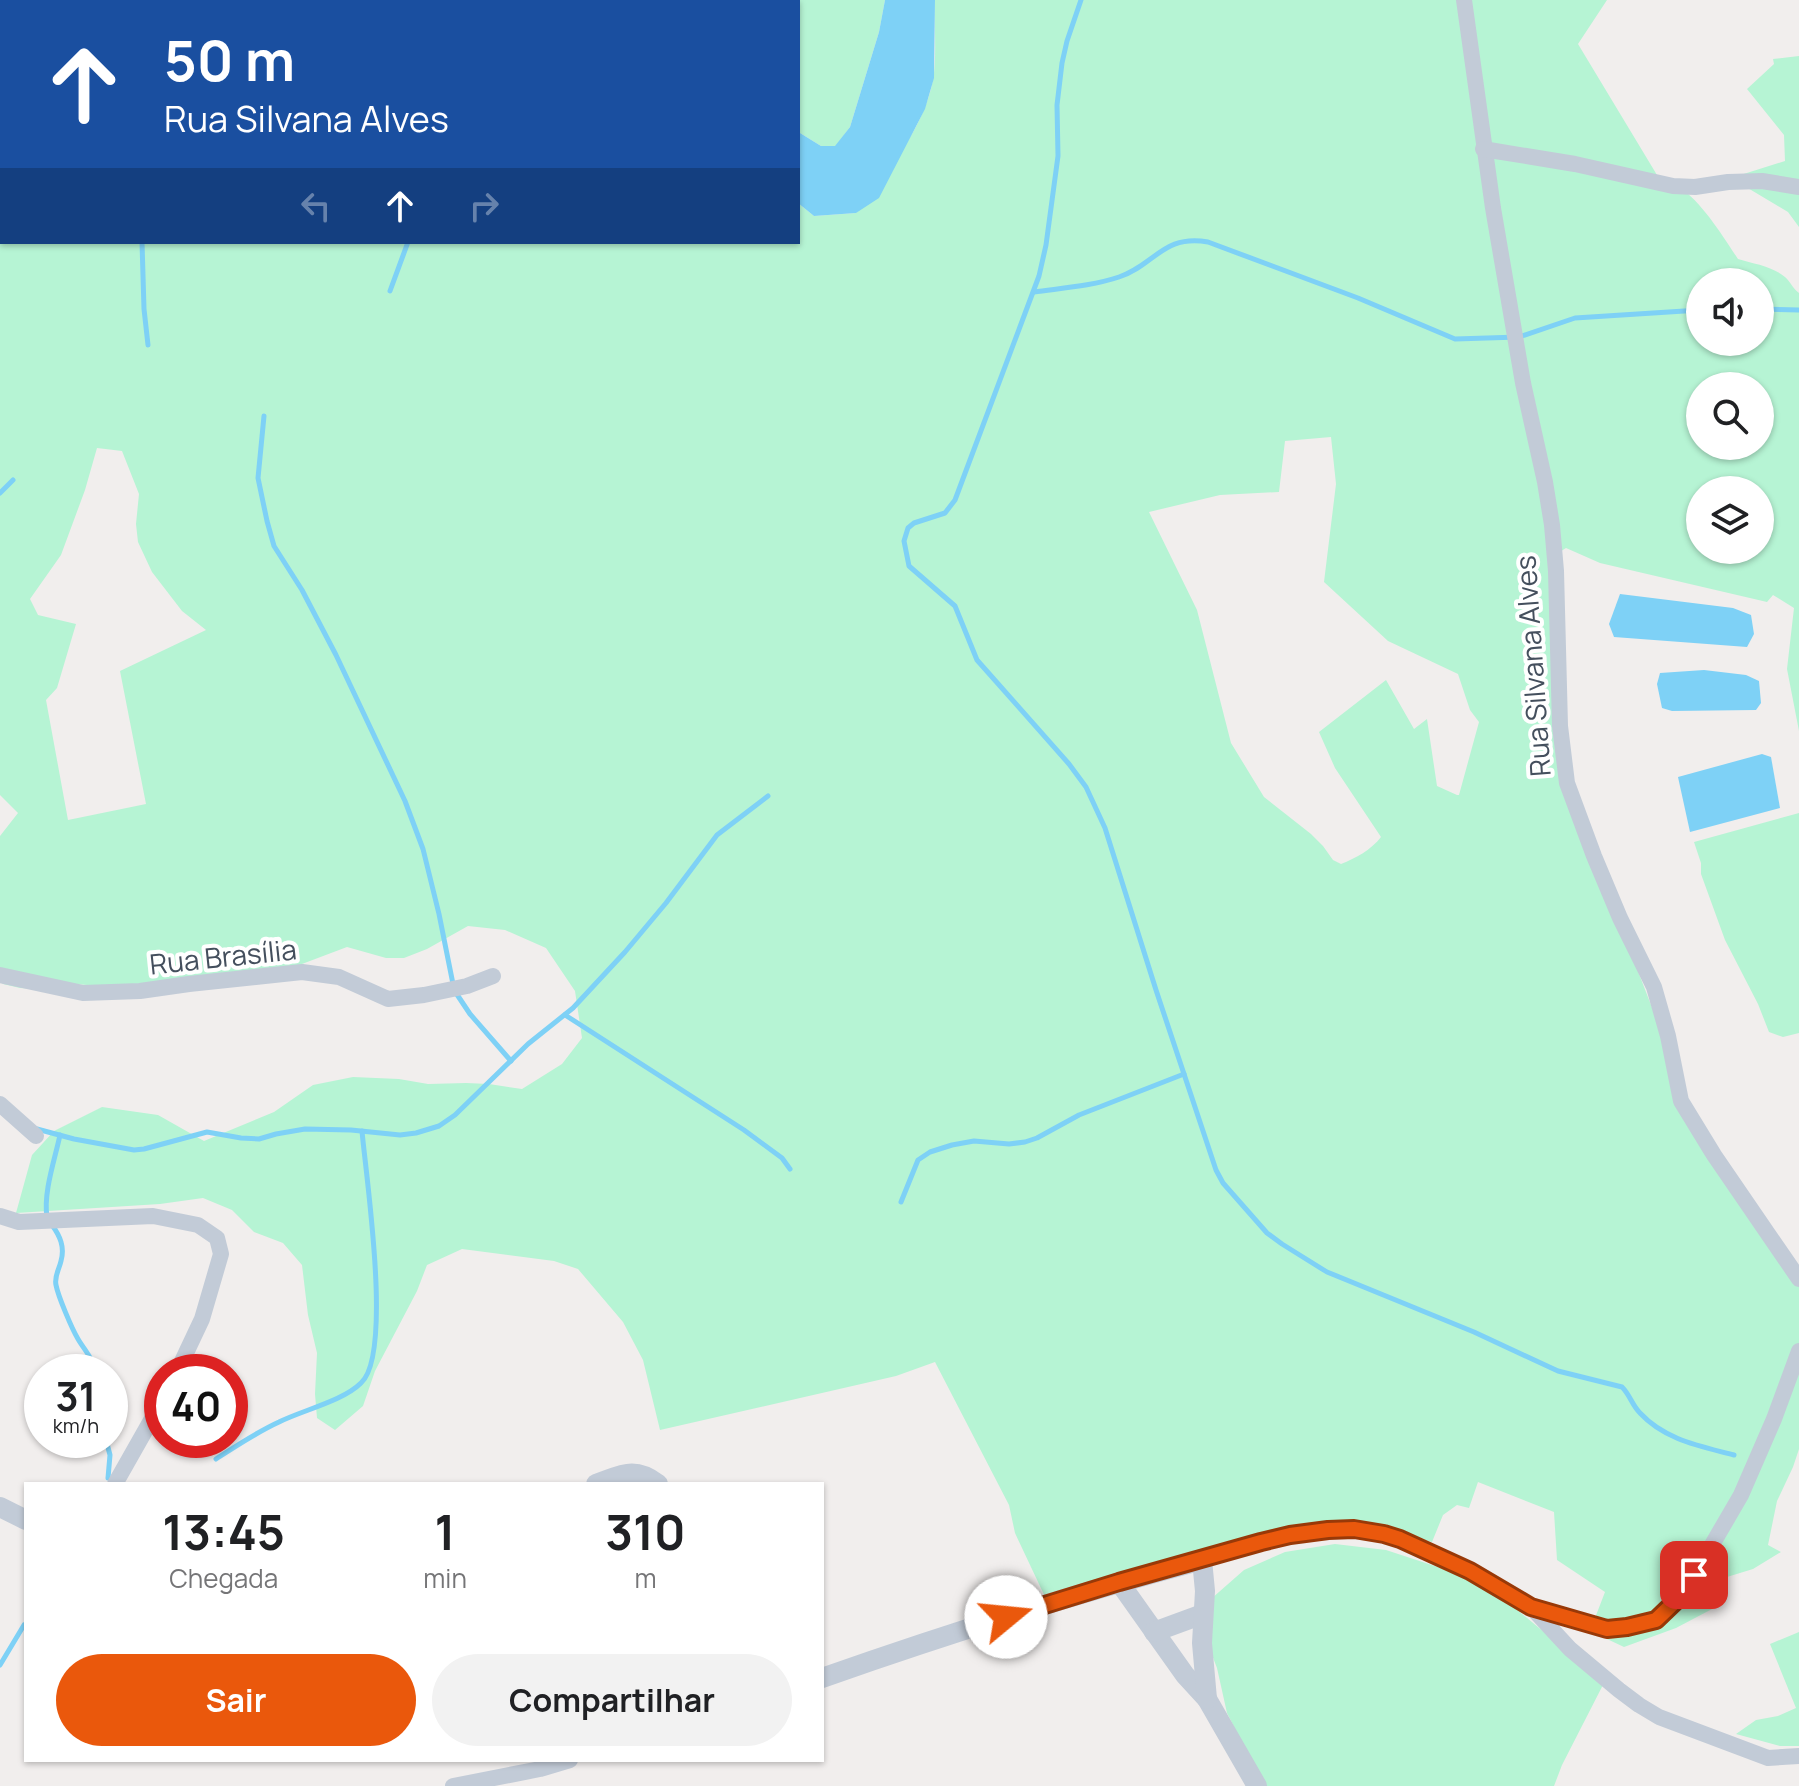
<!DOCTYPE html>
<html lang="pt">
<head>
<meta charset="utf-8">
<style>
  body { margin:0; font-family:Manrope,sans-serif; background:#f2f2f2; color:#202124; height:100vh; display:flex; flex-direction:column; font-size:30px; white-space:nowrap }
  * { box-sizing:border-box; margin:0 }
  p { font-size:26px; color:#757577 }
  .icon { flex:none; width:44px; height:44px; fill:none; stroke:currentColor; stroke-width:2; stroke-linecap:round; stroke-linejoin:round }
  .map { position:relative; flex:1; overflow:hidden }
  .drawer { position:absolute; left:24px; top:1482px; width:800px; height:280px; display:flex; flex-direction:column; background:#fff; border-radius:0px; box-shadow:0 2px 6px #0004 }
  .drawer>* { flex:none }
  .hud { position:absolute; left:0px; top:0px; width:800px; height:244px; box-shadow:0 2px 6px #0004; background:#1a4fa0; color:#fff; overflow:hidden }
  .controls { position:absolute; left:1686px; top:268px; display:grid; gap:16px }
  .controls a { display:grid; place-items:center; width:88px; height:88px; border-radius:50%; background:#fff; box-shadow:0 2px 6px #0004; font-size:40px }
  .speed { position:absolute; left:24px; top:1354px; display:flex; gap:16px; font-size:40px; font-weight:700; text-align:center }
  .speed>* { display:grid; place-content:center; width:104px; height:104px; border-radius:50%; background:#fff; box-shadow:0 2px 6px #0004; line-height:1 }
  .speed small { font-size:20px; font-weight:400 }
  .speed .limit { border:12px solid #d22; background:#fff; color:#111 }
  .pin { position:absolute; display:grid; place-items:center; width:68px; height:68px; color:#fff; margin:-34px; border-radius:16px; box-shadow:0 4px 12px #0006 }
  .me { position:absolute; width:88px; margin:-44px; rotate:73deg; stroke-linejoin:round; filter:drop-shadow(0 0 6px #0008) }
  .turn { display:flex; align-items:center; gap:28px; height:168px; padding:0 32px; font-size:36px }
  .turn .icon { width:104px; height:104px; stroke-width:2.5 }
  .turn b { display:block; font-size:56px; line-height:68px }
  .lanes { display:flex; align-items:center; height:76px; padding:0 32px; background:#0003; justify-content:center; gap:40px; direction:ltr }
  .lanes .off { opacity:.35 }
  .eta { display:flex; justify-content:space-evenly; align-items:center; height:136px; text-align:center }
  .eta b { font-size:48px; font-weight:700; line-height:56px }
  .button { display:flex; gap:16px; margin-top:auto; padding:16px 32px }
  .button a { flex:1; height:92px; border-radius:48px; background:#ea580c; color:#fff; font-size:32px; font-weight:700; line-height:92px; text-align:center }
  .button a+a { background:#f2f2f2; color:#202124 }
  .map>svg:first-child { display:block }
  .green { fill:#b6f4d4; fill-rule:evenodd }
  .water { fill:#7ed1f6 }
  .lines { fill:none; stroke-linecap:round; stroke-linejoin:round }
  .stream { stroke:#7ed1f6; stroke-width:5 }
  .minor { stroke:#c2cbd7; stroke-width:16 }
  .tertiary { stroke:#c2cbd7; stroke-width:20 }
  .route-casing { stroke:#983908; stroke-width:20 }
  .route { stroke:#ea580c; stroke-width:14 }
  .labels { text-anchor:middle; stroke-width:8; stroke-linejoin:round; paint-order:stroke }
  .street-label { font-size:28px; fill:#444f5d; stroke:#fff }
</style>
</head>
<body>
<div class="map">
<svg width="1799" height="1786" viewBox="0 0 1799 1786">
  <rect width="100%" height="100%" fill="#f1eeed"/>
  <g class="green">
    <path d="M 0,0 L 655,0 L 656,2 L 2,2 L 2,242 L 798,242 L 798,203 L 814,216 L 856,213 C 886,172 923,131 933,80 C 937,59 934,23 935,0 L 1607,0 L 1578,44 L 1660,180 C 1665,182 1673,183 1678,186 C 1702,202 1722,235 1738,259 C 1754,264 1772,266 1785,277 C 1791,282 1792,288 1799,293 L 1799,731 L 1787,669 L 1794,608 L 1773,595 L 1767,602 L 1600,563 L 1566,548 L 1558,553 L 1557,727 L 1580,821 L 1668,1049 L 1683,1111 L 1799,1268 L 1799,1449 L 1793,1467 L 1777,1501 L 1768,1545 L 1781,1552 L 1753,1569 L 1727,1577 L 1714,1608 L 1676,1628 L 1624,1647 L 1590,1631 L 1605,1592 L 1557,1560 L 1554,1512 L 1478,1482 L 1469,1508 L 1457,1505 L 1443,1515 L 1432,1542 L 1381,1528 L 1329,1523 L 1047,1601 L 1015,1533 L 1009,1505 L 935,1362 L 896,1376 L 660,1430 L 643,1360 L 623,1322 L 578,1269 L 554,1261 L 462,1249 L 427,1265 L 417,1291 L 375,1371 L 363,1406 L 335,1430 L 317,1418 L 315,1394 L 317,1353 L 308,1315 L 302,1265 L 283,1243 L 254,1232 L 232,1210 L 203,1198 L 160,1204 L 16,1213 L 32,1155 L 54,1131 L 102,1107 L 158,1115 L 204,1141 L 274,1112 L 313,1085 L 353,1077 L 399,1079 L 428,1084 L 466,1083 L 489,1084 L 522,1089 L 562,1064 L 582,1038 L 575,991 L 546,948 L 505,930 L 468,926 L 427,949 L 404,958 L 386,958 L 347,947 L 294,967 L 120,988 L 76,984 L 54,990 L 20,988 L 3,984 L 0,980 L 0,836 L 18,813 L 0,795 ZM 1700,282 L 1760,282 L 1760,342 L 1700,342 ZM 1700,386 L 1760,386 L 1760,446 L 1700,446 ZM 1331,437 L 1336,484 L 1324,582 L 1388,641 L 1458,674 L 1470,710 L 1479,722 L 1459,795 L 1457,795 L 1437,786 L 1427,719 L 1414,729 L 1386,680 L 1319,732 L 1335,768 L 1381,837 C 1371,850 1356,858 1341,864 L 1333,860 L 1323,846 L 1311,834 L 1264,797 L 1231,743 L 1197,610 L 1149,512 L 1220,495 L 1279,492 L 1285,441 ZM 97,448 L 122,451 L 139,494 L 136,524 L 138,542 L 152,572 L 182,611 L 206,630 L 120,671 L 146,804 L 68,820 L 46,700 L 57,688 L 76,624 L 38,615 L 30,599 L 61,555 L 85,490 ZM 1700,490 L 1760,490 L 1760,550 L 1700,550 Z"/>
    <path d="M 752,0 L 885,0 L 879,32 L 850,127 L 835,147 L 821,146 L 800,133 L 798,120 L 798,2 L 753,2 Z"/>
    <path d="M 1799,56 L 1799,227 L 1788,212 L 1731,178 L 1785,161 L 1784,135 L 1747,89 L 1774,64 L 1773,59 Z"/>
    <path d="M 1799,813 L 1799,1033 L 1783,1037 L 1769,1032 L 1758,1004 L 1725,940 L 1701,874 L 1701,863 L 1694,842 Z"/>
    <path d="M 1335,1544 L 1386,1550 L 1453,1572 L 1510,1604 L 1561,1646 L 1606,1679 L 1562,1765 L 1554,1786 L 1264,1786 L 1227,1713 L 1217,1668 L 1202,1629 L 1211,1599 L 1244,1570 L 1285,1552 Z"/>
    <path d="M 1799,1632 L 1799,1746 L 1780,1746 L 1736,1734 L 1756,1720 L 1778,1716 L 1796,1708 L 1770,1644 Z"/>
  </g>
  <g class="water">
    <path d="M 885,0 L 935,0 L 934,78 L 925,109 L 879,198 L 856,213 L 814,216 L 798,203 L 798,120 L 800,133 L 821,146 L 835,146 L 850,127 L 879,32 Z"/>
    <path d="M 1620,594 L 1733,608 L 1751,615 L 1754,634 L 1747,647 L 1614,637 L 1609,624 Z"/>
    <path d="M 1704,670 L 1746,675 L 1759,681 L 1761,703 L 1756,710 L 1672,711 L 1662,708 L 1657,684 L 1660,673 Z"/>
    <path d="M 1762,754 L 1771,757 L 1780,808 L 1690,832 L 1678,777 Z"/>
  </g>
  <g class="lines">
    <g class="stream">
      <path d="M 1081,0 L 1067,41 L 1062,63 L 1057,105 L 1058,156 L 1046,245 L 1039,276 L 955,500 L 945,513 L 914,523 L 908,528 L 904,541 L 909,566 L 955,606 L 977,660 L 1069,764 L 1086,787 L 1105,828 L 1156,990 L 1216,1170 L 1223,1183 L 1267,1233 L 1282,1244 L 1327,1272 L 1474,1332 L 1558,1371 L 1622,1387 C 1630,1395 1632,1405 1640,1413 C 1665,1440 1700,1446 1734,1455"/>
      <path d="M 96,2 L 96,0"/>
      <path d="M 487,2 L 487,0"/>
      <path d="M 142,242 L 144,309 L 148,345"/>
      <path d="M 390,291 L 408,242"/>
      <path d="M 1034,292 C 1062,288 1092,286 1119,277 C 1155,265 1163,234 1208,242 L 1358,298 L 1455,339 L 1519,337 L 1575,318 L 1700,310"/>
      <path d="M 1760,309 L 1799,310"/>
      <path d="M 264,416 L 258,478 L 267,521 L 274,546 L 302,590 L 336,655 L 405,801 L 423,849 L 439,914 L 453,984"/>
      <path d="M 0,493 L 13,480"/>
      <path d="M 456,993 L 470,1014 L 511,1061"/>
      <path d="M 565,1015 L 744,1130 L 782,1158 L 790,1169"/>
      <path d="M 37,1129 L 74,1139 L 134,1150 L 144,1149 L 207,1132 L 241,1138 L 259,1139 L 276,1134 L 305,1129 L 351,1130 L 400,1135 L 416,1133 L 439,1126 L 455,1115 L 528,1044 L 573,1008 L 625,952 L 666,903 L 717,835 L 768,796"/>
      <path d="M 901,1202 L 918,1160 L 930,1152 L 952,1145 L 974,1141 L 1009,1144 L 1025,1142 L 1037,1138 L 1079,1115 L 1184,1074"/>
      <path d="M 47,1217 C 43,1193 55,1159 60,1135"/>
      <path d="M 52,1225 C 60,1236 65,1247 61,1261 C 59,1270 54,1276 56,1285 C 58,1296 72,1329 78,1339 C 85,1351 93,1358 96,1372"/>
      <path d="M 106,1440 L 110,1455 L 108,1478"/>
      <path d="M 216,1459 C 236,1446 257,1432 279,1422 C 303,1410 343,1401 361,1383 C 393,1354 366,1177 362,1131"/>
      <path d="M 0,1665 L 24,1625"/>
    </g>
    <g class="minor">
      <path d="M 1464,0 L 1493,208 L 1523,383 L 1545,482 L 1552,525 L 1556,571 L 1560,726 L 1567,783 L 1594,856 L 1620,918 L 1654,987 L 1668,1036 L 1681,1101 L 1714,1155 L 1799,1279"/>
      <path d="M 1483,149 L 1575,164 L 1673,186 L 1695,187 L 1728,182 L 1762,181 L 1799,187"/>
      <path d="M 0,975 L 83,993 L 140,991 L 189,984 L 302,972 L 339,977 L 388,999 L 424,995 L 467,986 L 493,976"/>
      <path d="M 0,1104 L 36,1136"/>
      <path d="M 0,1216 L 19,1222 L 153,1216 L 198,1225 L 217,1238 L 221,1254 L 202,1319 L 177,1372"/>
      <path d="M 115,1484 L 162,1401"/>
      <path d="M 1202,1560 L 1290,1535 L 1328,1530 L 1354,1529 L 1384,1534 L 1400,1539 L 1447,1559 L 1531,1607 L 1607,1629 L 1627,1627 L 1656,1620 L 1684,1593 L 1741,1495 L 1774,1419 L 1799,1351"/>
      <path d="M 1532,1608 L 1570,1649 L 1619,1690 L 1639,1705 L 1659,1717 L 1768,1758 L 1799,1756"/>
      <path d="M 453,1786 L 540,1769 L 570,1760"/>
    </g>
    <g class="tertiary">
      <path d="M 596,1484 C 622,1475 634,1466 658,1484"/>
      <path d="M 0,1507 L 26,1520"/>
      <path d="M 1119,1582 L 1185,1675 L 1207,1699 L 1257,1786"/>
      <path d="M 1154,1632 L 1203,1614"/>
      <path d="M 822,1678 C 947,1634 1074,1594 1202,1560 L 1205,1591 L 1202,1643 L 1207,1699"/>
    </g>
  </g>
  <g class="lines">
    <g class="route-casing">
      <path id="route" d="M 1006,1617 L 1119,1582 L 1261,1542 L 1290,1535 L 1328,1530 L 1354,1529 L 1384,1534 L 1400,1539 L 1470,1571 L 1531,1607 L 1607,1629 L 1627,1627 L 1656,1620 L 1684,1593 L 1694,1575"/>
    </g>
    <use href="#route" class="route"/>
  </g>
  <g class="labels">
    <g class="street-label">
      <text transform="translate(1533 666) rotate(-94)" y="10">Rua Silvana Alves</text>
      <text transform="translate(223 957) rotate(-6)" y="10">Rua Brasília</text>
    </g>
  </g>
</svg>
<div class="controls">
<a><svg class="icon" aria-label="sound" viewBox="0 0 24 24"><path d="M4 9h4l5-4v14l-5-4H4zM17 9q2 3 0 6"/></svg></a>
<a><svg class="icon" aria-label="search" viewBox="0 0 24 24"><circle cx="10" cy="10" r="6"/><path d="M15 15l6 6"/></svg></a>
<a><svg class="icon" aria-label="layers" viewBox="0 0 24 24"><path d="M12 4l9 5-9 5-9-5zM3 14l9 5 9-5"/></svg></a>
</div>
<div class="speed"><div>31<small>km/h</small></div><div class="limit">40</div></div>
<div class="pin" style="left:1694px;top:1575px;background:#d93025"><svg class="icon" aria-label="arrive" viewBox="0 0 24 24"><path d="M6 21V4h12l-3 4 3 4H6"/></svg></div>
<svg class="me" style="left:1006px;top:1617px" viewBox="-20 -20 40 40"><circle r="19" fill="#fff"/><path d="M0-13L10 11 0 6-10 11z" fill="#ea580c"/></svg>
<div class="hud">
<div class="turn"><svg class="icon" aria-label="ahead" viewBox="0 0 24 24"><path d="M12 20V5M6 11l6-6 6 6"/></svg><div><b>50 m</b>Rua Silvana Alves</div></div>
<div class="lanes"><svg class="icon off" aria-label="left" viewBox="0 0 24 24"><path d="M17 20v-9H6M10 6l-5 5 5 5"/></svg><svg class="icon" aria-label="ahead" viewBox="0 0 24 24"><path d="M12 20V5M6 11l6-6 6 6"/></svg><svg class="icon off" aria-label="right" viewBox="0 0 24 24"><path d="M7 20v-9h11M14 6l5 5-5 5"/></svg></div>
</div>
<section class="drawer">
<div class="eta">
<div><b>13:45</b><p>Chegada</p></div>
<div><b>1</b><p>min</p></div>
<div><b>310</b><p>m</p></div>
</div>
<div class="button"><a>Sair</a><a>Compartilhar</a></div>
</section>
</div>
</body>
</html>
